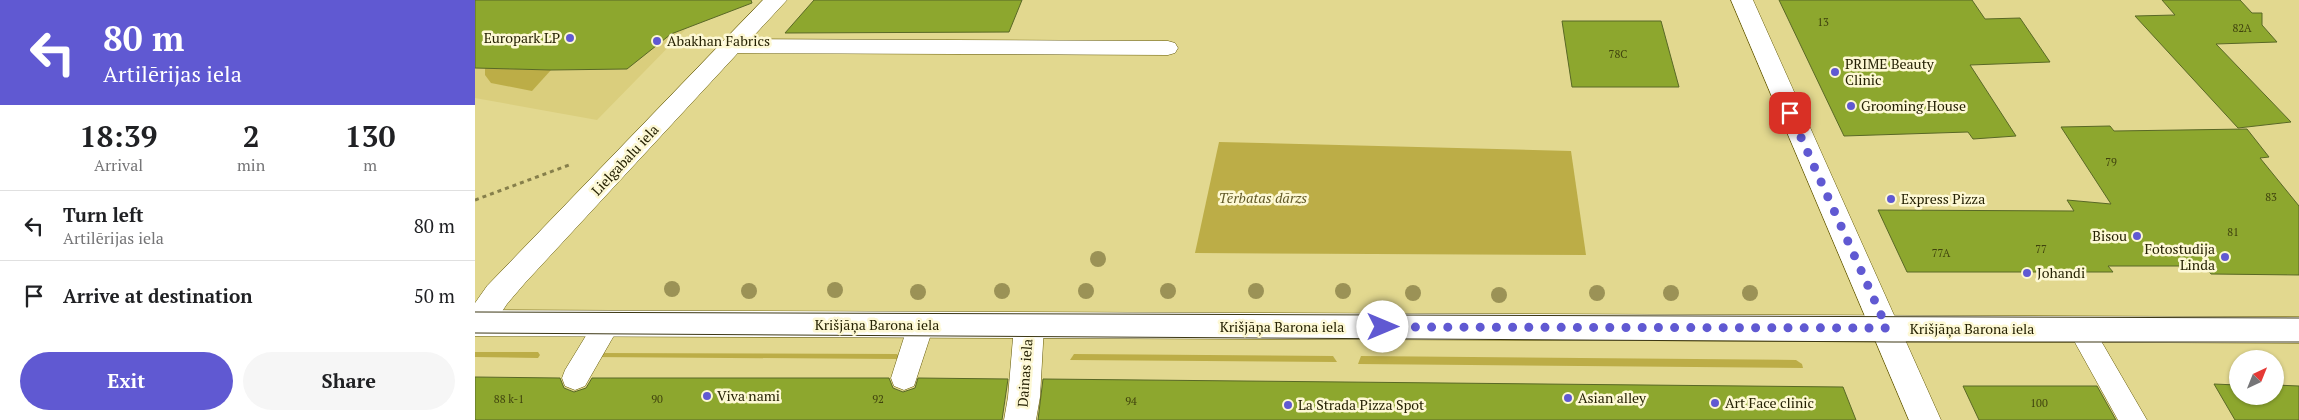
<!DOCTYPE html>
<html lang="en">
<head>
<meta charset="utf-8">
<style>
  body { margin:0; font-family:"PT Serif",serif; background:#f6f6f6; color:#202124; height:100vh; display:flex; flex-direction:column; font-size:19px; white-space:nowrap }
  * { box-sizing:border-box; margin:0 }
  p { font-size:16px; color:#757577 }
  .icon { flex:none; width:28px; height:28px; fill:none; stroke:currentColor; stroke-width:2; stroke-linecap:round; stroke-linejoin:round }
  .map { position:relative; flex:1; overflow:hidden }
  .drawer { display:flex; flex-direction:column; background:#fff; width:475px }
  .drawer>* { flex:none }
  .top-card { background:#6059d2; color:#fff; overflow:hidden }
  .needle { width:32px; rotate:43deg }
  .controls { position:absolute; left:1754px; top:350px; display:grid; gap:10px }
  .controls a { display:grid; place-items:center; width:55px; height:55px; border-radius:50%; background:#fff; box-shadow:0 1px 4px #0004; font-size:25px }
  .pin { position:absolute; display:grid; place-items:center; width:42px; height:42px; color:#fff; margin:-21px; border-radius:10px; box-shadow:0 2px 8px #0006 }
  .me { position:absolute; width:55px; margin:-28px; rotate:90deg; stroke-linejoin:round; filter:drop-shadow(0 0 4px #0008) }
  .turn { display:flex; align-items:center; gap:18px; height:105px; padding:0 20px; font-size:22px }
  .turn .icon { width:65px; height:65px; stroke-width:2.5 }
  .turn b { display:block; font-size:35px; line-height:42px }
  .eta { display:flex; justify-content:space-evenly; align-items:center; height:85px; text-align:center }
  .eta b { font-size:30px; font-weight:700; line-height:35px }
  .cta { display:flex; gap:10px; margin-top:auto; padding:10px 20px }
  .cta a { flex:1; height:58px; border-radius:30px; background:#6059d2; color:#fff; font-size:20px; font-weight:700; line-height:58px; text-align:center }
  .cta a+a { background:#f6f6f6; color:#202124 }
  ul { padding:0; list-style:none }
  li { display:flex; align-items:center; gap:15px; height:70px; padding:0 20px; border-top:1px solid #e0e0e0 }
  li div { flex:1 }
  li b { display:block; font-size:19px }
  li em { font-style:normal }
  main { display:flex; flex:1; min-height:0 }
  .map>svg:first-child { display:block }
  .built { fill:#dace7d }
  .green { fill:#bcad47 }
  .building { fill:#8da72e; stroke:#596826 }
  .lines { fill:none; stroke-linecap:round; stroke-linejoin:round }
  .service-casing { stroke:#635806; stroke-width:1 }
  .minor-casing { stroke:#635806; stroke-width:1 }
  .tertiary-casing { stroke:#635806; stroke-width:1 }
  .path { stroke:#867f4b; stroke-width:3; stroke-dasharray:4 4; stroke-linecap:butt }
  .service { fill:#fff; fill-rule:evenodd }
  .minor { fill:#fff; fill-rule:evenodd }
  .tertiary { fill:#fff; fill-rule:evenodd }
  .tram { stroke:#3c3714; stroke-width:1 }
  .tree { fill:#9b9256 }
  .route { stroke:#6059d2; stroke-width:9; stroke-dasharray:0 16.2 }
  .poi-dot { fill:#6059d2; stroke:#fdf8d4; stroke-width:2 }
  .labels { text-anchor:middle; stroke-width:5; stroke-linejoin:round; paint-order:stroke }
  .number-label { font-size:11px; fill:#40430e }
  .poi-label { font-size:14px; fill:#262204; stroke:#fdf8d4; text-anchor:start }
  .street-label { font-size:14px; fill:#262204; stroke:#fdf8d4 }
  .park-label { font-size:14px; font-style:italic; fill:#615927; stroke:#fdf8d4 }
</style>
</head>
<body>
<main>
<section class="drawer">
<div class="top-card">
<div class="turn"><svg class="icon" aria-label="left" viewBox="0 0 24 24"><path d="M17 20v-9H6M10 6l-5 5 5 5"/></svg><div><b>80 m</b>Artilērijas iela</div></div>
</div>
<div class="eta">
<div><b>18:39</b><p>Arrival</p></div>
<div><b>2</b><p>min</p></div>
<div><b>130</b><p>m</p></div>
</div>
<ul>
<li><svg class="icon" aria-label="left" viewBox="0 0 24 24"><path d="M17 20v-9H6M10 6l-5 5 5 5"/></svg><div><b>Turn left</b><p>Artilērijas iela</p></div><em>80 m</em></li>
<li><svg class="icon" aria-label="arrive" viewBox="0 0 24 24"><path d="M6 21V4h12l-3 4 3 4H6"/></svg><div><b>Arrive at destination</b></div><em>50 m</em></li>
</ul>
<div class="cta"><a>Exit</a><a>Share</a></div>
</section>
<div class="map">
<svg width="1824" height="420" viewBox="0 0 1824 420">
  <rect width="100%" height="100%" fill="#e2d88f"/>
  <path class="built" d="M 0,0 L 212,28 L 122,120 L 0,98 Z"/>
  <g class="green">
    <path d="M 10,68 L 76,70 L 57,91 L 16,83 L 10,75 Z"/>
    <path d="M 744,142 L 1096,151 L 1111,255 L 720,253 Z"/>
    <path d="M 0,352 L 63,352 L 65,355 L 63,358 L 0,357 Z"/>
    <path d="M 121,353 L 422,354 L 424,356 L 422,359 L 116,357 Z"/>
    <path d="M 599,354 L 858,356 L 862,362 L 595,360 Z"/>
    <path d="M 886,356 L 1321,360 L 1327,364 L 1328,368 L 883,364 Z"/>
  </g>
  <g class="building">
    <path d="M 0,0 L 276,0 L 277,3 L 196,34 L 152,69 L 76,70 L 0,68 Z"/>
    <path d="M 339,0 L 547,0 L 534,32 L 310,33 Z"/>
    <path d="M 1304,0 L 1497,0 L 1510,19 L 1545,18 L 1575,62 L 1495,65 L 1541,136 L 1498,139 L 1493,132 L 1369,136 Z"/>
    <path d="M 1687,0 L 1765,0 L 1777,13 L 1787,13 L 1787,25 L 1802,42 L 1741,44 L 1816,122 L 1763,128 L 1660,16 L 1700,15 Z"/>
    <path d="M 1087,21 L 1186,21 L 1204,87 L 1097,87 Z"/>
    <path d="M 1635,126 L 1639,131 L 1772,129 L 1794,157 L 1785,158 L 1824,206 L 1824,275 L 1736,274 L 1730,266 L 1633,266 L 1638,272 L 1432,272 L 1403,210 L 1599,211 L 1592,200 L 1636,204 L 1586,127 Z"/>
    <path d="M 0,377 L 85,378 L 89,388 L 99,392 L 111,388 L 117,378 L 414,378 L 418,388 L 428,392 L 440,388 L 443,378 L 533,379 L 527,420 L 0,420 Z"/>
    <path d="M 568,379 L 1368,387 L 1381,420 L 563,420 Z"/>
    <path d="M 1739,384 L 1762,385 L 1762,396 L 1800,396 L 1800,385 L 1824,386 L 1824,420 L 1760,420 Z"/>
    <path d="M 1488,386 L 1622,386 L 1641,420 L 1504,420 Z"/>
  </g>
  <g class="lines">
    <g class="service-casing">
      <g id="service">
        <path d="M 257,39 L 693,41 L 700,43 L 703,48 L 700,53 L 693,55 L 257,53 L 250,51 L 247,46 L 250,41 Z"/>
        <path d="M 132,313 L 141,316 L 145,324 L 141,332 L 110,386 L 100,390 L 90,386 L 87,378 L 90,370 L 123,316 Z"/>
        <path d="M 446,314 L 455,317 L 459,325 L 439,386 L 429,390 L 419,386 L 416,378 L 433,325 L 437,317 Z"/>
        <path d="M 1606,319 L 1615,322 L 1672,420 L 1643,420 L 1593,330 L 1597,322 Z"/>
      </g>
    </g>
    <g class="minor-casing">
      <g id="minor">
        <path d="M 288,0 L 312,0 L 50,283 L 32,304 L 14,331 L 0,334 L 0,303 L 12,286 Z"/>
        <path d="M 1256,0 L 1278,0 L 1466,420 L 1434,420 Z"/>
        <path d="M 554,313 L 565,317 L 569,326 L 565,397 L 561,420 L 529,420 L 533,397 L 539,326 L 543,317 Z"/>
      </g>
    </g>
    <g class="tertiary-casing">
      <path id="tertiary" d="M 0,310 L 1824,317 L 1824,343 L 0,336 Z"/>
    </g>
    <path class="path" d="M 0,200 L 94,165"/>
    <use href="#service" class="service"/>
    <use href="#minor" class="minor"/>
    <use href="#tertiary" class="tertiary"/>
    <g class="tram">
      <path d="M 0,312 L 1824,318"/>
      <path d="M 0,333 L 1418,342 L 1824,342"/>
    </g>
  </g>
  <g class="tree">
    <circle cx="623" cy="259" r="8"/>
    <circle cx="197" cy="289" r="8"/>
    <circle cx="360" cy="290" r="8"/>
    <circle cx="274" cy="291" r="8"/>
    <circle cx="527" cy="291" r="8"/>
    <circle cx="611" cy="291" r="8"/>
    <circle cx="693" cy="291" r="8"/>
    <circle cx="781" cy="291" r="8"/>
    <circle cx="868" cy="291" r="8"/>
    <circle cx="443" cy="292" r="8"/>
    <circle cx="938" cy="293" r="8"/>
    <circle cx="1122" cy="293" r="8"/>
    <circle cx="1196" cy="293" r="8"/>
    <circle cx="1275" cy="293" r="8"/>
    <circle cx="1024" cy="295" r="8"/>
  </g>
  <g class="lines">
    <path class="route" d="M 908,327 L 1412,328 L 1315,113"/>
  </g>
  <g class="poi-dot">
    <circle cx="95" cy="38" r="5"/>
    <circle cx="182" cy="41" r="5"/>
    <circle cx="1360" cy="72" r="5"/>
    <circle cx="1376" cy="106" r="5"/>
    <circle cx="1416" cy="199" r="5"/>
    <circle cx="1662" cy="236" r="5"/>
    <circle cx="1750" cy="257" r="5"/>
    <circle cx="1552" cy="273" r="5"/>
    <circle cx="232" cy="396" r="5"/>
    <circle cx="1093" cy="398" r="5"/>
    <circle cx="1240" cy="403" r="5"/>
    <circle cx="813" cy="405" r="5"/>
  </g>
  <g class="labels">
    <g class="number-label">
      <text x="1348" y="26">13</text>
      <text x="1767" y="32">82A</text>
      <text x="1143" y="58">78C</text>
      <text x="1636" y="166">79</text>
      <text x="1796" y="201">83</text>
      <text x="1758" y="236">81</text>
      <text x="1566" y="253">77</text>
      <text x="1466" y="257">77A</text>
      <text x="34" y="403">88 k-1</text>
      <text x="182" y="403">90</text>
      <text x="403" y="403">92</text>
      <text x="656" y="405">94</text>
      <text x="1564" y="407">100</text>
    </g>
    <g class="poi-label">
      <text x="85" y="43" text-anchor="end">Europark LP</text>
      <text x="192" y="46">Abakhan Fabrics</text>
      <text x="1370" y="69">PRIME Beauty<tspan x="1370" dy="16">Clinic</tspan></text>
      <text x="1386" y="111">Grooming House</text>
      <text x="1426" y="204">Express Pizza</text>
      <text x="1652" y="241" text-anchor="end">Bisou</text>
      <text x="1740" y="254" text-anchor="end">Fotostudija<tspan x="1740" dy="16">Linda</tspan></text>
      <text x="1562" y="278">Johandi</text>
      <text x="242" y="401">Viva nami</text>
      <text x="1103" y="403">Asian alley</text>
      <text x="1250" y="408">Art Face clinic</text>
      <text x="823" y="410">La Strada Pizza Spot</text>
    </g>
    <g class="street-label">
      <text transform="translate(150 160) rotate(-47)" y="5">Lielgabalu iela</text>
      <text x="402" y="330">Krišjāņa Barona iela</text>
      <text x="807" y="332">Krišjāņa Barona iela</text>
      <text x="1497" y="334">Krišjāņa Barona iela</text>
      <text transform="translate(550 373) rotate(-86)" y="5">Dainas iela</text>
    </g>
    <g class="park-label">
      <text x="788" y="203">Tērbatas dārzs</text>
    </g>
  </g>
</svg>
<div class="controls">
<a><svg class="needle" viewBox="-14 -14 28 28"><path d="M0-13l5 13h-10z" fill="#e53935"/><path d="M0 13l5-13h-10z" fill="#757577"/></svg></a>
</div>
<div class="pin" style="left:1315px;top:113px;background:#d93025"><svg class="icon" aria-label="arrive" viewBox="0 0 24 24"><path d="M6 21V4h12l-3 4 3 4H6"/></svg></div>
<svg class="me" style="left:908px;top:327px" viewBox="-20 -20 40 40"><circle r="19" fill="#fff"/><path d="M0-13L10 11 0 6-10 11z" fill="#6059d2"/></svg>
</div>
</main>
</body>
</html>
